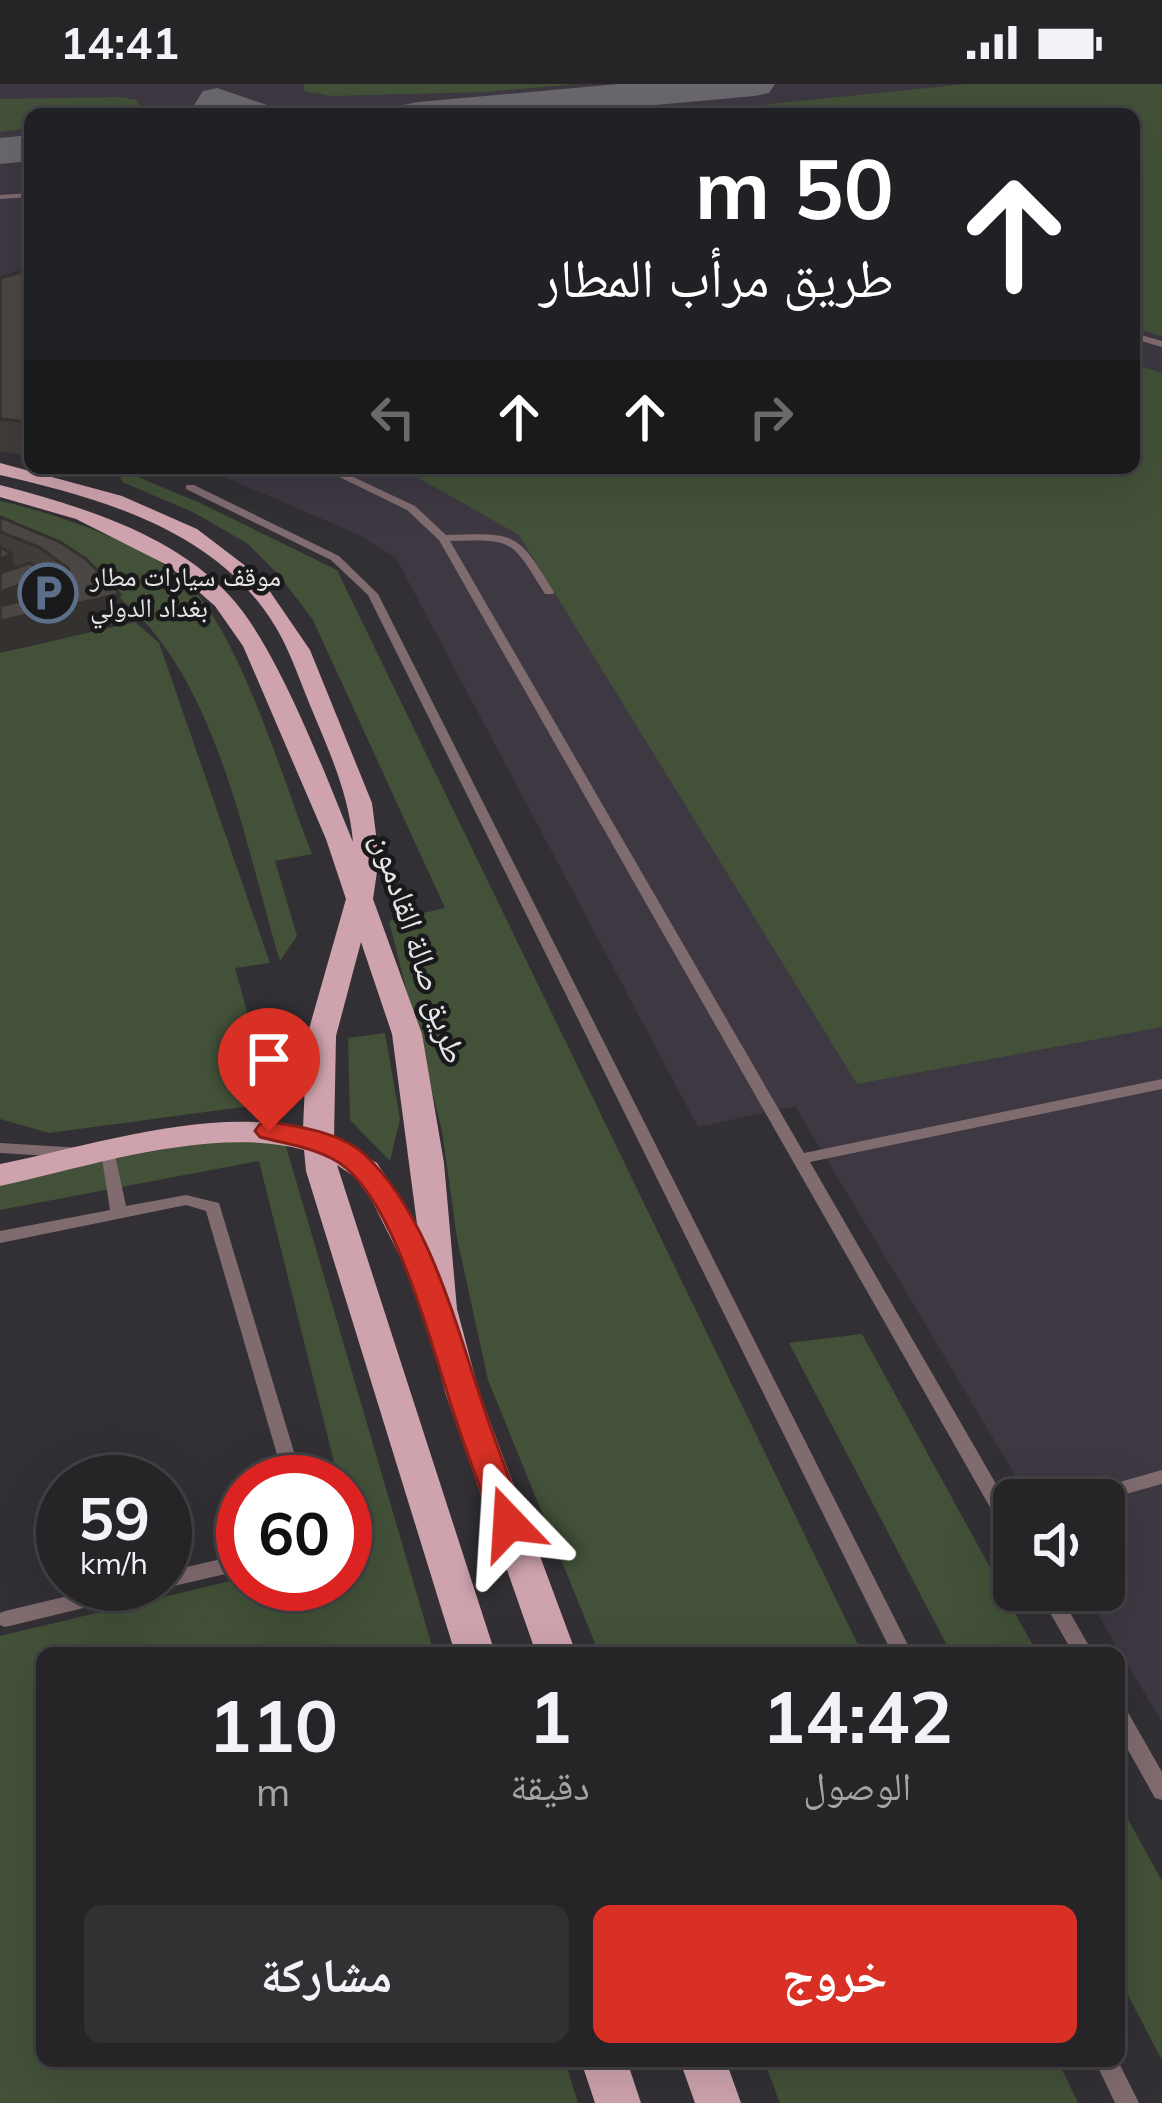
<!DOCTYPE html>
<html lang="ar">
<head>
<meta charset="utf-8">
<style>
  body { margin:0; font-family:Mulish,"Noto Naskh Arabic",sans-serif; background:#323033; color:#f1f3f6; direction:rtl; height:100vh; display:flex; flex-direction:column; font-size:45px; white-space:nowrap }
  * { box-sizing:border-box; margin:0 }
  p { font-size:39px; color:#a4a4a7 }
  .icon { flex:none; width:66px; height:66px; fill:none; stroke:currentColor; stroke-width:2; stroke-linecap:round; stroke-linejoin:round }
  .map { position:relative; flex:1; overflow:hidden; direction:ltr }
  .sheet { position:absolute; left:36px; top:1563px; width:1089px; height:420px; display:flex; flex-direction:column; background:#262427; border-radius:18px; box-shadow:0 12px 48px #0002,0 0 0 3px #424144; direction:rtl }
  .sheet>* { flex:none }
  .banner { position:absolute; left:24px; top:24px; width:1116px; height:366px; border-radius:18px; box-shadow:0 12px 48px #0002,0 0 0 3px #424144; direction:rtl; background:#202124; color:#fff; overflow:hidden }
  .buttons { position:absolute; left:993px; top:1395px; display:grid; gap:24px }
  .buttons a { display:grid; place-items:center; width:132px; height:132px; border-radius:18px; background:#262427; box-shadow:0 12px 48px #0002,0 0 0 3px #424144; font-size:60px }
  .speed { position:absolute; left:36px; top:1371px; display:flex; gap:24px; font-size:60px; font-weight:700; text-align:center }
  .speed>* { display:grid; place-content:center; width:156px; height:156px; border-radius:50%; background:#262427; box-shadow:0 12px 48px #0002,0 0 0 3px #424144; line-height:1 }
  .speed small { font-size:30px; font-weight:400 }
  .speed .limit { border:18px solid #d22; background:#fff; color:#111 }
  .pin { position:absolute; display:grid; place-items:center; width:102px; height:102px; color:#fff; margin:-123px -51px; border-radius:50% 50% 50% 0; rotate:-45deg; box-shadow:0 0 12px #0007 }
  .pin .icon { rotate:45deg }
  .me { position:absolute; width:132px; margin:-66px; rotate:340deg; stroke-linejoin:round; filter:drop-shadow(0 0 9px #0008) }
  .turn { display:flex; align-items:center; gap:42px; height:252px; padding:0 48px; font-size:54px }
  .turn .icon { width:156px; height:156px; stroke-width:2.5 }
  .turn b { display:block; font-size:84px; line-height:102px }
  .lanes { display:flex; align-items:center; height:114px; padding:0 48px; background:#0003; justify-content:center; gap:60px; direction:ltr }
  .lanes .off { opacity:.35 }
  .eta { display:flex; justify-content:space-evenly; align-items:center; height:204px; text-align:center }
  .eta b { font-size:72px; font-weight:700; line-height:84px }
  .action { display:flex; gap:24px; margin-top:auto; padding:24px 48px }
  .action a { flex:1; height:138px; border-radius:18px; background:#d93025; color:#fff; font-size:48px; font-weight:700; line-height:138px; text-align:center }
  .action a+a { background:#323033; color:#f1f3f6 }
  .status { display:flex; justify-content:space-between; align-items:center; height:84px; padding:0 60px; background:#262427; direction:ltr }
  .status svg { height:33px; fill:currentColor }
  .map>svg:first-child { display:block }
  .built { fill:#3d3842 }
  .green { fill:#425138 }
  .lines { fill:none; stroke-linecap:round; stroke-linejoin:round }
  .taxiway { fill:#6a686c; fill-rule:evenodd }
  .lane { fill:#806b6f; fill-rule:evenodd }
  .primary { fill:#cea3ad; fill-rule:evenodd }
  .wall { fill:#403c3a; fill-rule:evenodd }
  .shaded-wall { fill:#34312f }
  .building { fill:#4a4643; stroke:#34312f; stroke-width:3 }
  .route { fill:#d93025; stroke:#8d1f18; stroke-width:3 }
  .labels { text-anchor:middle; stroke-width:9; stroke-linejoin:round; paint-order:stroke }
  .far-poi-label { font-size:27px; fill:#e5e4e6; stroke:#19181a; text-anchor:start }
  .street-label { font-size:33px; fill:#e5e4e6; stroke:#19181a }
</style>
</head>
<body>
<div class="status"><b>14:41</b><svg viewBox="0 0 49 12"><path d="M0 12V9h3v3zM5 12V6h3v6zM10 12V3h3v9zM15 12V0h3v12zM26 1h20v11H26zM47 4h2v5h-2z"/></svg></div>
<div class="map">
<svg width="1162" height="2019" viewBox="0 0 1162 2019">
  <rect width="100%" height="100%" fill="#323034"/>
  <path class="built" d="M 0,0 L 1162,0 L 1162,1638 L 1083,1506 L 1104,1506 L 1104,1416 L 1030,1416 L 795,1022 L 698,1043 L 396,474 L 362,452 L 204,384 L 1134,384 L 1134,30 L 30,30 L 30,371 L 0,368 Z"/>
  <g class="green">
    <path d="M 304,0 L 577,0 L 485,8 L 332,12 L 304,7 Z"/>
    <path d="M 967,0 L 1162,0 L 1162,252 L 1134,244 L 1134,30 L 669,30 Z"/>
    <path d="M 119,13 L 137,16 L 141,23 L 125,30 L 30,30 L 30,44 L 0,48 L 0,15 Z"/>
    <path d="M 1134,280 L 1162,289 L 1162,943 L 857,1000 L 519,451 L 401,384 L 1134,384 Z"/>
    <path d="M 116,384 L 198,418 L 337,486 L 862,1569 L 599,1569 L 488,1296 L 457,1154 L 442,1047 L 389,837 L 445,824 L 313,536 L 279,491 L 248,460 L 193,428 L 122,398 Z"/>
    <path d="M 0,417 C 51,428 156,463 191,503 C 244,561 282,694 312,770 L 275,777 L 297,852 L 280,877 C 244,759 215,578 107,505 C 75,483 35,468 0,450 Z"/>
    <path d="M 135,538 L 159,559 L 270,879 L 235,884 L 272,1019 L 49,1049 L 0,1035 L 0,569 Z"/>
    <path d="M 385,949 L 400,1035 L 390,1077 L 350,1036 L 348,954 Z"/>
    <path d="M 264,1046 L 285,1059 L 434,1569 L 42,1569 L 42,1977 L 565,1977 L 578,2019 L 0,2019 L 0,1552 L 243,1494 L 243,1500 L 345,1500 L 345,1470 L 356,1467 L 345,1423 L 345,1398 L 339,1398 L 259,1077 L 0,1126 L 0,1097 Z"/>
    <path d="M 862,1250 L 1037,1569 L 951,1569 L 789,1259 Z"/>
    <path d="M 1119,1719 L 1162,1797 L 1162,1976 L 1119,1894 Z"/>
    <path d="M 764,1977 L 1058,1977 L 1078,2019 L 780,2019 Z"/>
  </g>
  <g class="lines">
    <g class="taxiway">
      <path d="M 618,0 L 775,0 L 769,9 L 755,12 L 556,30 L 397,30 L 403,21 L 418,18 Z"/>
      <path d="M 217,4 L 267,21 L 273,30 L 188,30 L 203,7 Z"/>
      <path d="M 30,51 L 30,77 L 0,80 L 0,54 Z"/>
    </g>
    <g class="lane">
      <path d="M 30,109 L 30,113 L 0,115 L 0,111 Z"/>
      <path d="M 1134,249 L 1162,257 L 1162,263 L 1134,255 Z"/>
      <path d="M 321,384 L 334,384 L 415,422 L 446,451 C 516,449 517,447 554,508 L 553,510 L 545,510 C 511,456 515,455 450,457 L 804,1069 L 1162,995 L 1162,1005 L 810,1078 L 1014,1431 L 1014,1455 L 1007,1453 L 439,456 L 407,426 Z"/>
      <path d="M 186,401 L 194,401 L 339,472 L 378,510 L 912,1569 L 892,1569 L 368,511 L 331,476 L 186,405 Z"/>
      <path d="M 0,1059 L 114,1066 L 126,1122 L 186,1111 L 219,1119 L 303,1398 L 285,1398 L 206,1127 L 186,1121 L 0,1159 L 0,1147 L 110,1126 L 102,1075 L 0,1069 Z"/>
      <path d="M 1162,1386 L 1162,1400 L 1104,1416 L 1071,1416 L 1074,1411 Z"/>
      <path d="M 243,1470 L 243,1486 L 165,1504 L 159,1502 L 157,1505 L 150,1508 L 5,1543 L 0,1541 L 0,1529 L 5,1527 L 118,1500 L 165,1500 L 165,1488 Z"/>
      <path d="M 1037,1506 L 1057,1506 L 1093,1569 L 1073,1569 Z"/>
      <path d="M 1119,1622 L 1126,1625 L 1162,1688 L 1162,1716 L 1155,1714 L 1119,1650 Z"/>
      <path d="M 1095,1977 L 1118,1977 L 1139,2019 L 1115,2019 Z"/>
    </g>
    <g class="primary">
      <path d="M 0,379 L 122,412 L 197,445 L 260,493 L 310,566 L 372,719 L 379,774 L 373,815 L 422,950 L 444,1079 L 457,1225 L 479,1308 L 576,1569 L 536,1569 L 445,1308 L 423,1218 L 372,1117 L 355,1093 L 337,1081 L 495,1569 L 455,1569 L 306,1087 L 304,1066 C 214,1041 90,1082 0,1102 L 0,1080 C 89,1062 213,1021 303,1045 L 307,952 L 346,815 L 326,755 L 243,562 L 215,522 L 169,482 L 76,435 L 0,413 L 0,401 C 80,422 171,449 229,511 C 277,562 325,690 353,758 C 349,711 330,669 312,626 C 299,595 289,562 270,534 C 210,444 99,414 0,391 ZM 361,858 L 392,950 L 417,1140 L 377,1079 L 334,1054 L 336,952 Z"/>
      <path d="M 581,1977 L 627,1977 L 641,2019 L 595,2019 Z"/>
      <path d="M 680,1977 L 726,1977 L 741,2019 L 695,2019 Z"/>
    </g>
  </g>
  <g class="wall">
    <path d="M 30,185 L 30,371 L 0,368 L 0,194 Z"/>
    <path d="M 0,433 L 120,510 L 124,538 L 0,567 ZM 50,495 L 59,502 L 52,508 Z"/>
  </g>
  <g class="shaded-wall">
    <path d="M 12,470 L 17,497 L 0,505 L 0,475 Z"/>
    <path d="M 49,490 L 54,518 L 120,510 L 124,538 L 0,567 L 0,508 Z"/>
  </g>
  <g class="building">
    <path d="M 30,185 L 30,338 L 0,335 L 0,194 Z"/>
    <path d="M 0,433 L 60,458 L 86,475 L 120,510 L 0,537 L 0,522 L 49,510 L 67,496 L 69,485 L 39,463 L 0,448 Z"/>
    <path d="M 0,463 L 12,470 L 0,475 Z"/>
    <path d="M 30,479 L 49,490 L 0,508 L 0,489 Z"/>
  </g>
  <path class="route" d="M 269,1038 C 299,1042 341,1049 364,1070 C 426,1127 453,1231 479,1309 C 493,1353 510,1396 526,1439 L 521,1448 L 509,1452 L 497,1448 L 493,1439 C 477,1395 460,1352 447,1308 C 428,1249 392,1112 338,1078 C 313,1063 286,1060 260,1053 L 255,1047 L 260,1040 Z"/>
  <defs>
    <g id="parking-ring" transform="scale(3)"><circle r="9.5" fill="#19181a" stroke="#5c6f8a" stroke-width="1.5"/><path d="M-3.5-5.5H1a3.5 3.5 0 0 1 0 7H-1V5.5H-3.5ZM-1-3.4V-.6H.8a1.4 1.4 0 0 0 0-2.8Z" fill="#5c6f8a"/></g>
  </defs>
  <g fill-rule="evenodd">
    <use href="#parking-ring" x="48" y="509"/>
  </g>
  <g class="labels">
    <g class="far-poi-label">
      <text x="90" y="502">موقف سيارات مطار<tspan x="90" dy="31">بغداد الدولي</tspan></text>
    </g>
    <g class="street-label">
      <text transform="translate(420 864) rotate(72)" y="12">طريق صالة القادمون</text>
    </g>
  </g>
</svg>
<div class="buttons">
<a><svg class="icon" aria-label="sound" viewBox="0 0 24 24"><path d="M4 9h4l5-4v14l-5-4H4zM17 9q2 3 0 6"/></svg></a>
</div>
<div class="speed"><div>59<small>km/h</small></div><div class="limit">60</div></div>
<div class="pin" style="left:269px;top:1047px;background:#d93025"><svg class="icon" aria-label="arrive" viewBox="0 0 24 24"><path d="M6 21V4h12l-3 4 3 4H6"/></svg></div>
<svg class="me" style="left:509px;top:1439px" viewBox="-20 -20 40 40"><path d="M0-17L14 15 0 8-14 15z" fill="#d93025" stroke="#fff" stroke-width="4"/></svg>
<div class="banner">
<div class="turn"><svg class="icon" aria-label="ahead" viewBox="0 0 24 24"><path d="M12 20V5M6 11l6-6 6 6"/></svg><div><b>50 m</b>طريق مرأب المطار</div></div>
<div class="lanes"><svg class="icon off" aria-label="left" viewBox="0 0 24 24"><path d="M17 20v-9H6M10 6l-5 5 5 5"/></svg><svg class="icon" aria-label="ahead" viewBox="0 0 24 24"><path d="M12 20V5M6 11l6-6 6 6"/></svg><svg class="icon" aria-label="ahead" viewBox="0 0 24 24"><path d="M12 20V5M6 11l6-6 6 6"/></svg><svg class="icon off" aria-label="right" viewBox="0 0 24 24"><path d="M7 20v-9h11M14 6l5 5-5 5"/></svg></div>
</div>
<section class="sheet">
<div class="eta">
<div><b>14:42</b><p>الوصول</p></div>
<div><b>1</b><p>دقيقة</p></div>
<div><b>110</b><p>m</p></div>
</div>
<div class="action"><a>خروج</a><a>مشاركة</a></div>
</section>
</div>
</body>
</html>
